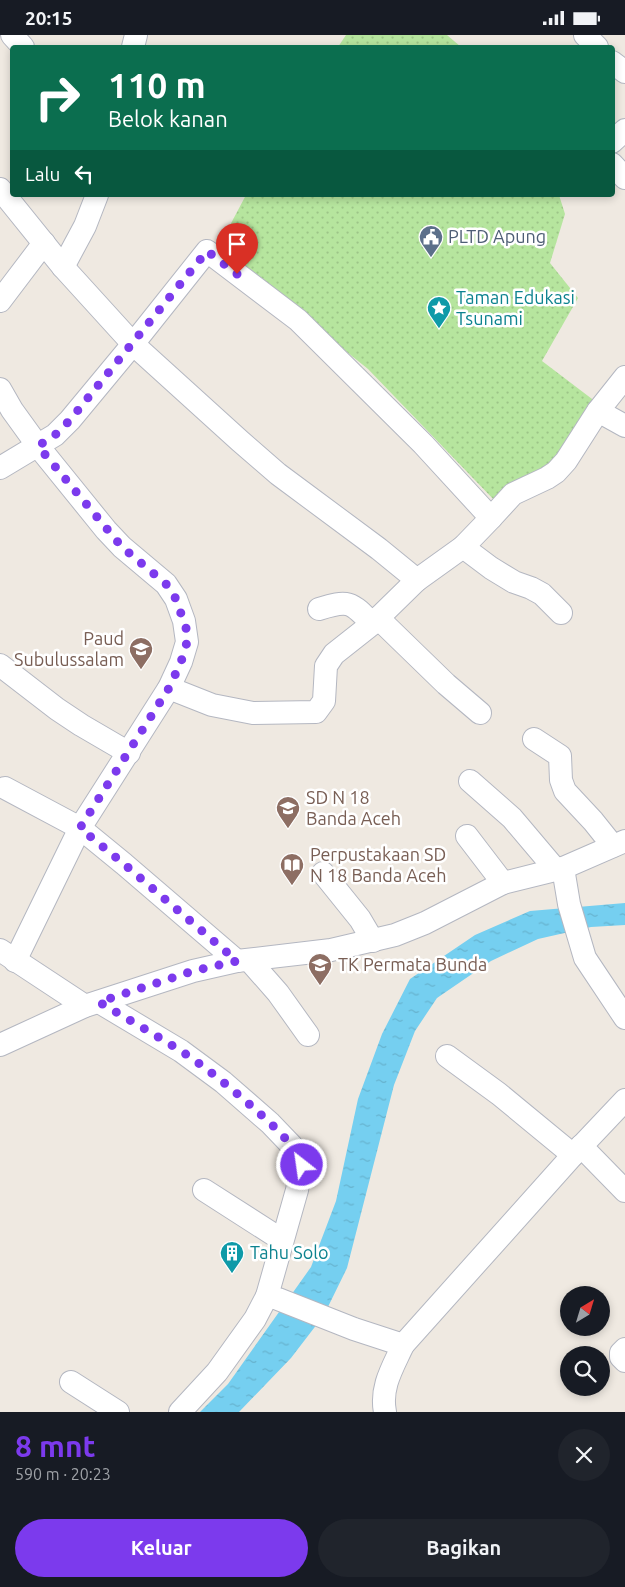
<!DOCTYPE html>
<html lang="id">
<head>
<meta charset="utf-8">
<style>
  body { margin:0; font-family:Ubuntu,sans-serif; background:#20242c; color:#f1f3f6; height:100vh; display:flex; flex-direction:column; font-size:19px; white-space:nowrap }
  * { box-sizing:border-box; margin:0 }
  p { font-size:16px; color:#9ea1a6 }
  .icon { flex:none; width:28px; height:28px; fill:none; stroke:currentColor; stroke-width:2; stroke-linecap:round; stroke-linejoin:round }
  .map { position:relative; height:1377px; overflow:hidden }
  .panel { display:flex; flex-direction:column; background:#171b24; flex:1 }
  .panel>* { flex:none }
  .hud { position:absolute; left:10px; top:10px; width:605px; height:152px; border-radius:5px; box-shadow:0 2px 8px #0003; background:#0b6e4f; color:#fff; overflow:hidden }
  .needle { width:32px; rotate:38deg }
  .fabs { position:absolute; left:560px; top:1251px; display:grid; gap:10px }
  .fabs a { display:grid; place-items:center; width:50px; height:50px; border-radius:50%; background:#171b24; box-shadow:0 2px 8px #0003; font-size:25px }
  .pin { position:absolute; display:grid; place-items:center; width:42px; height:42px; color:#fff; margin:-51px -21px; border-radius:50% 50% 50% 0; rotate:-45deg; box-shadow:0 0 5px #0007 }
  .pin .icon { rotate:45deg }
  .me { position:absolute; width:55px; margin:-28px; rotate:330deg; stroke-linejoin:round; filter:drop-shadow(0 0 4px #0008) }
  .turn { display:flex; align-items:center; gap:18px; height:105px; padding:0 15px; font-size:22px }
  .turn .icon { width:65px; height:65px; stroke-width:2.5 }
  .turn b { display:block; font-size:35px; line-height:42px }
  .then { display:flex; align-items:center; height:48px; padding:0 15px; background:#0003; gap:10px; font-size:19px }
  .round { display:grid; place-items:center; flex:none; width:52px; height:52px; border-radius:26px; background:#20242c }
  .head { display:flex; align-items:center; justify-content:space-between; height:85px; padding:0 15px }
  h1 { font-size:30px; font-weight:700; line-height:38px; color:#7c3aed }
  .cta { display:flex; gap:10px; margin-top:auto; padding:10px 15px }
  .cta a { flex:1; height:58px; border-radius:30px; background:#7c3aed; color:#fff; font-size:20px; font-weight:700; line-height:58px; text-align:center }
  .cta a+a { background:#20242c; color:#f1f3f6 }
  .status { display:flex; justify-content:space-between; align-items:center; height:35px; padding:0 25px; background:#171b24; direction:ltr }
  .status svg { height:14px; fill:currentColor }
  .map>svg:first-child { display:block }
  .park { fill:url(#park-dots) }
  .water { fill:url(#water-ripples) }
  .lines { fill:none; stroke-linecap:round; stroke-linejoin:round }
  .minor-casing { stroke:#b4b7c1; stroke-width:24 }
  .minor { stroke:#fff; stroke-width:22 }
  .route { stroke:#7c3aed; stroke-width:9; stroke-dasharray:0 16.2 }
  .labels { text-anchor:middle; stroke-width:5; stroke-linejoin:round; paint-order:stroke }
  .service-label { font-size:18px; fill:#4e5e75; stroke:#fff; text-anchor:start }
  .culture-label { font-size:18px; fill:#0d838f; stroke:#fff; text-anchor:start }
  .education-label { font-size:18px; fill:#785e54; stroke:#fff; text-anchor:start }
</style>
</head>
<body>
<div class="status"><b>20:15</b><svg viewBox="0 0 49 12"><path d="M0 12V9h3v3zM5 12V6h3v6zM10 12V3h3v9zM15 12V0h3v12zM26 1h20v11H26zM47 4h2v5h-2z"/></svg></div>
<div class="map">
<svg width="625" height="1377" viewBox="0 0 625 1377">
  <defs>
    <pattern id="park-dots" width="8" height="8" patternUnits="userSpaceOnUse" patternTransform="scale(1.25)"><rect width="8" height="8" fill="#b6e59e"/><path d="M2 2h.1M6 6h.1" fill="none" stroke="#9dc588" stroke-width="1.8" stroke-linecap="round"/></pattern>
    <pattern id="water-ripples" width="26" height="14" patternUnits="userSpaceOnUse" patternTransform="scale(1.25)"><rect width="26" height="14" fill="#75cff0"/><path d="M2 4q2-2 4 0t4 0M15 11q2-2 4 0t4 0" fill="none" stroke="#66b2ce"/></pattern>
  </defs>
  <rect width="100%" height="100%" fill="#efe9e1"/>
  <g class="park">
    <path d="M 346,0 L 447,0 L 461,12 L 338,12 Z"/>
    <path d="M 246,160 L 559,160 L 565,179 L 550,228 L 578,263 L 542,326 L 596,367 L 554,434 L 496,467 L 368,334 L 265,251 L 219,211 Z"/>
  </g>
  <path class="water" d="M 625,868 L 625,890 L 591,892 L 538,904 L 491,926 L 437,963 L 415,996 L 394,1050 L 347,1233 L 324,1280 L 291,1323 L 239,1377 L 200,1377 L 228,1349 L 311,1232 L 336,1166 L 358,1064 L 382,999 L 410,944 L 475,900 L 530,876 Z"/>
  <g class="lines">
    <g class="minor-casing">
      <g id="minor">
        <path d="M 12,0 L 23,12"/>
        <path d="M 585,0 L 597,12"/>
        <path d="M 133,12 L 136,0"/>
        <path d="M 612,27 L 625,37"/>
        <path d="M 612,107 L 625,95"/>
        <path d="M 612,129 L 625,143"/>
        <path d="M 0,154 L 63,232 L 133,309 L 207,216 L 298,285 L 423,409 L 491,483 L 513,459 L 547,443 L 556,437 L 566,426 L 598,376 L 625,391"/>
        <path d="M 63,232 L 85,191 L 97,160"/>
        <path d="M 0,266 L 44,208"/>
        <path d="M 0,354 L 12,375 L 38,411 L 106,495 L 122,512 L 166,549 L 176,564 L 184,586 L 187,607 L 181,627 L 169,653 L 80,793 L 15,926"/>
        <path d="M 598,376 L 625,342"/>
        <path d="M 0,433 L 55,400 L 70,385 L 133,309 L 240,406 L 278,439 L 379,514 L 417,545"/>
        <path d="M 463,512 L 491,533 L 514,547 L 531,553 L 542,559 L 561,578"/>
        <path d="M 319,574 C 348,565 351,566 372,589"/>
        <path d="M 378,583 L 446,649 L 480,678"/>
        <path d="M 0,630 L 57,674 L 81,690 L 129,718"/>
        <path d="M 169,653 L 212,670 L 253,678 L 316,677 L 324,666 L 326,631 L 334,619 L 372,589 L 417,545 L 463,512 L 491,483"/>
        <path d="M 534,704 L 560,721 L 561,745 L 565,756 L 593,786 L 613,811"/>
        <path d="M 470,746 L 512,783 L 556,835"/>
        <path d="M 5,753 L 80,793 L 124,829 L 237,926"/>
        <path d="M 467,801 L 503,848"/>
        <path d="M 563,833 L 569,869 L 585,923 L 625,983"/>
        <path d="M 323,838 L 360,884 L 373,906"/>
        <path d="M 0,915 L 85,971"/>
        <path d="M 249,925 L 278,958 L 308,1000"/>
        <path d="M 99,967 L 181,1016 L 223,1047 L 270,1088 L 293,1112 L 299,1121 L 302,1130 L 297,1155 L 267,1261 L 255,1284 L 217,1337 L 180,1377"/>
        <path d="M 0,1010 L 85,971 L 193,936 L 237,926 L 331,915 L 395,900 L 425,888 L 503,848 L 563,833 L 625,806"/>
        <path d="M 447,1021 L 499,1059 L 573,1120"/>
        <path d="M 581,1111 L 625,1156"/>
        <path d="M 204,1155 L 282,1205"/>
        <path d="M 267,1261 L 278,1264 L 354,1294 L 403,1310"/>
        <path d="M 625,1314 L 621,1318 L 621,1322 L 625,1326"/>
        <path d="M 71,1347 L 118,1377"/>
        <path d="M 385,1377 C 380,1352 393,1332 403,1310 L 573,1120 L 625,1065"/>
      </g>
    </g>
    <use href="#minor" class="minor"/>
  </g>
  <g class="lines">
    <path class="route" d="M 237,239 L 207,216 L 70,385 L 55,400 L 38,411 L 122,512 L 166,549 L 176,564 L 187,596 L 187,607 L 181,627 L 169,653 L 80,793 L 124,829 L 237,926 L 193,936 L 99,967 C 126,983 154,999 181,1016 C 207,1033 232,1054 256,1075 C 273,1091 294,1108 302,1130"/>
  </g>
  <defs>
    <g id="civic-pin" transform="scale(1.25)"><path d="M0 17L-7.5 6A9.5 9.5 0 1 1 7.5 6Z" fill="#5c6f8a" stroke="#fff"/><path d="M-.6-6.5H3V-4.5H.6V-3L4-1V1h2V6H-6V1h2V-1L-.6-3ZM-1.2 2.5V6h2.4V2.5Z" fill="#fff"/></g>
    <g id="sight-pin" transform="scale(1.25)"><path d="M0 17L-7.5 6A9.5 9.5 0 1 1 7.5 6Z" fill="#0f9aa8" stroke="#fff"/><path d="M0-6L1.8-2.2L6-1.7L2.9 1.2L3.7 5.4L0 3.3L-3.7 5.4L-2.9 1.2L-6-1.7L-1.8-2.2Z" fill="#fff"/></g>
    <g id="school-pin" transform="scale(1.25)"><path d="M0 17L-7.5 6A9.5 9.5 0 1 1 7.5 6Z" fill="#8d6e63" stroke="#fff"/><path d="M0-5L7-2L0 1L-7-2ZM-4 1L0 2.5L4 1V4Q0 6-4 4Z" fill="#fff"/></g>
    <g id="library-pin" transform="scale(1.25)"><path d="M0 17L-7.5 6A9.5 9.5 0 1 1 7.5 6Z" fill="#8d6e63" stroke="#fff"/><path d="M-6-4Q-3-5.5-.7-3.5V5Q-3 3-6 4ZM6-4Q3-5.5 .7-3.5V5Q3 3 6 4Z" fill="#fff"/></g>
    <g id="building-pin" transform="scale(1.25)"><path d="M0 17L-7.5 6A9.5 9.5 0 1 1 7.5 6Z" fill="#0f9aa8" stroke="#fff"/><path d="M-4-6H4V6H1V3H-1V6H-4ZM-2.5-4.3h1.7v1.8h-1.7ZM.8-4.3h1.7v1.8H.8ZM-2.5-1h1.7V.8h-1.7ZM.8-1h1.7V.8H.8Z" fill="#fff"/></g>
  </defs>
  <g fill-rule="evenodd">
    <use href="#civic-pin" x="431" y="202"/>
    <use href="#sight-pin" x="439" y="273"/>
    <use href="#school-pin" x="141" y="614"/>
    <use href="#school-pin" x="288" y="773"/>
    <use href="#library-pin" x="292" y="830"/>
    <use href="#school-pin" x="320" y="930"/>
    <use href="#building-pin" x="232" y="1218"/>
  </g>
  <g class="labels">
    <g class="service-label">
      <text x="448" y="208">PLTD Apung</text>
    </g>
    <g class="culture-label">
      <text x="456" y="269">Taman Edukasi<tspan x="456" dy="21">Tsunami</tspan></text>
      <text x="250" y="1224">Tahu Solo</text>
    </g>
    <g class="education-label">
      <text x="124" y="610" text-anchor="end">Paud<tspan x="124" dy="21">Subulussalam</tspan></text>
      <text x="306" y="769">SD N 18<tspan x="306" dy="21">Banda Aceh</tspan></text>
      <text x="310" y="826">Perpustakaan SD<tspan x="310" dy="21">N 18 Banda Aceh</tspan></text>
      <text x="338" y="936">TK Permata Bunda</text>
    </g>
  </g>
</svg>
<div class="fabs">
<a><svg class="needle" viewBox="-14 -14 28 28"><path d="M0-13l5 13h-10z" fill="#e53935"/><path d="M0 13l5-13h-10z" fill="#9ea1a6"/></svg></a>
<a><svg class="icon" aria-label="search" viewBox="0 0 24 24"><circle cx="10" cy="10" r="6"/><path d="M15 15l6 6"/></svg></a>
</div>
<div class="pin" style="left:237px;top:239px;background:#d93025"><svg class="icon" aria-label="arrive" viewBox="0 0 24 24"><path d="M6 21V4h12l-3 4 3 4H6"/></svg></div>
<svg class="me" style="left:302px;top:1130px" viewBox="-20 -20 40 40"><circle r="17" fill="#7c3aed" stroke="#fff" stroke-width="3"/><path d="M0-11L8 9 0 5-8 9z" fill="#fff"/></svg>
<div class="hud">
<div class="turn"><svg class="icon" aria-label="right" viewBox="0 0 24 24"><path d="M7 20v-9h11M14 6l5 5-5 5"/></svg><div><b>110 m</b>Belok kanan</div></div>
<div class="then">Lalu<svg class="icon" aria-label="left" viewBox="0 0 24 24"><path d="M17 20v-9H6M10 6l-5 5 5 5"/></svg></div>
</div>
</div>
<section class="panel">
<div class="head"><div><h1>8 mnt</h1><p>590 m · 20:23</p></div><a class="round"><svg class="icon" aria-label="close" viewBox="0 0 24 24"><path d="M6 6l12 12M18 6L6 18"/></svg></a></div>
<div class="cta"><a>Keluar</a><a>Bagikan</a></div>
</section>
</body>
</html>
